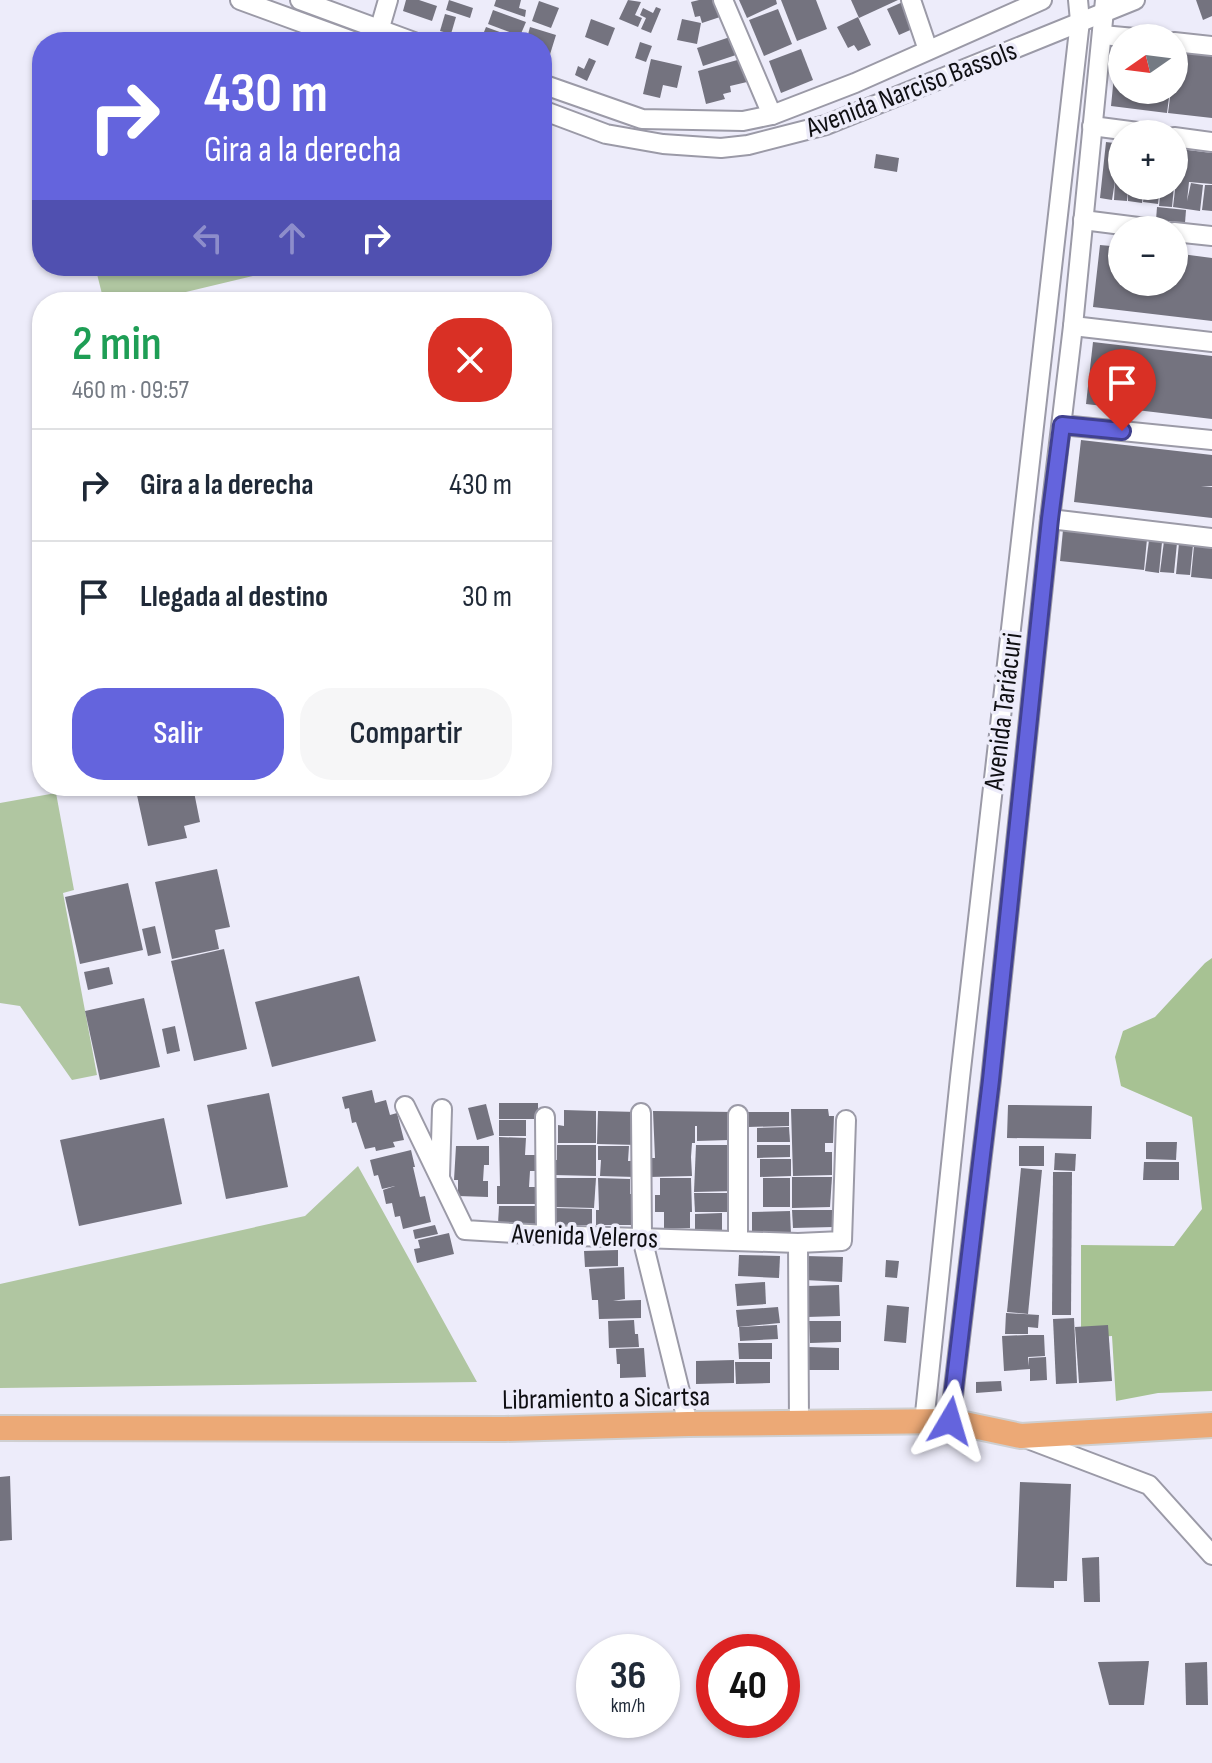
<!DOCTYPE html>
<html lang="es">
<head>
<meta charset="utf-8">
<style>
  body { margin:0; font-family:"Sofia Sans Condensed",sans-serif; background:#f6f6f7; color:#1f2937; height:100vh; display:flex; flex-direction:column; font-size:30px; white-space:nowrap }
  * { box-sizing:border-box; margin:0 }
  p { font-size:26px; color:#747a83 }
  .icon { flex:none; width:44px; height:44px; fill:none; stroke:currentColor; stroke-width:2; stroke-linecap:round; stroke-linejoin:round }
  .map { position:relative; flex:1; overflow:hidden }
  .panel { position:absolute; left:32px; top:292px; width:520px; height:504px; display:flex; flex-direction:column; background:#fff; border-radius:32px; box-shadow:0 2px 6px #0004 }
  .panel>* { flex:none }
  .guide { position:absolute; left:32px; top:32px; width:520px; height:244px; border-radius:32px; box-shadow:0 2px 6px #0004; background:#6464dd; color:#fff; overflow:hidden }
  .needle { width:52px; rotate:256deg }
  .tools { position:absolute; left:1108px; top:24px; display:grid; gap:16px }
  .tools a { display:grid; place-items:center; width:80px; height:80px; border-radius:50%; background:#fff; box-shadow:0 2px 6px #0004; font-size:40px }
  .speed { position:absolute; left:576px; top:1634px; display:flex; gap:16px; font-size:40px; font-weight:700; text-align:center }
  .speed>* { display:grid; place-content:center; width:104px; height:104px; border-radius:50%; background:#fff; box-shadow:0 2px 6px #0004; line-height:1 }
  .speed small { font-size:20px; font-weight:400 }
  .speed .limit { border:12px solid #d22; background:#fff; color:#111 }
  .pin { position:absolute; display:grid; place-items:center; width:68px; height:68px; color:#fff; margin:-82px -34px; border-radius:50% 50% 50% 0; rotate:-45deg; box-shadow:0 0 8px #0007 }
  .pin .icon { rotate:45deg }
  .me { position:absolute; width:88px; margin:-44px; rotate:7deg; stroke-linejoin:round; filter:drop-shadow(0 0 6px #0008) }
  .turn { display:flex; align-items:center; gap:28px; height:168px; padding:0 40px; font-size:36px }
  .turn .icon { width:104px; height:104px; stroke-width:2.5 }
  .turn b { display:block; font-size:56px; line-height:68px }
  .lanes { display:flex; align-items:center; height:76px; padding:0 40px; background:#0003; justify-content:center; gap:40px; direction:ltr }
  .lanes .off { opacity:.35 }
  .round { display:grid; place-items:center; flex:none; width:84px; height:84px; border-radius:32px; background:#f6f6f7 }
  .head { display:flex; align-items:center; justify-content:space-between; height:136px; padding:0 40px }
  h1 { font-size:48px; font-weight:600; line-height:60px; color:#1e9e55 }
  .action { display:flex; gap:16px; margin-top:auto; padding:16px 40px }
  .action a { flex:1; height:92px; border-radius:32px; background:#6464dd; color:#fff; font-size:32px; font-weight:600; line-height:92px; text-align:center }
  .action a+a { background:#f6f6f7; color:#1f2937 }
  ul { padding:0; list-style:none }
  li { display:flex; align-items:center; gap:24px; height:112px; padding:0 40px; border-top:2px solid #e0e1e3 }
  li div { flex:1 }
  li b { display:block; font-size:30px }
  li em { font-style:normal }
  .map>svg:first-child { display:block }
  .green { fill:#b0c6a1 }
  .forest { fill:#a7c293 }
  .building { fill:#74737f }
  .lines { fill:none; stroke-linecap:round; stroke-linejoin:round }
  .minor-casing { stroke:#9b9aa7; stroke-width:22 }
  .major-casing { stroke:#cfcfd0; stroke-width:28 }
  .minor { stroke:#fff; stroke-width:18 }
  .major { stroke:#eca976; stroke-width:24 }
  .route-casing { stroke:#414190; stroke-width:20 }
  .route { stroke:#6464dd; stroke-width:14 }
  .labels { text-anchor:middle; stroke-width:7; stroke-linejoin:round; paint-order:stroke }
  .street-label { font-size:28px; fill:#0f0f13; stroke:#edecfa }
</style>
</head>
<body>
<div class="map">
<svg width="1212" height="1763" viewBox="0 0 1212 1763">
  <rect width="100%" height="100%" fill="#edecfa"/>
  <g class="green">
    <path d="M 95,266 L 295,266 L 144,302 L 104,302 Z"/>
    <path d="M 56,793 L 74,890 L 63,893 L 97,1075 L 72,1080 L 20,1006 L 0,1003 L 0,803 Z"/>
    <path d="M 358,1166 L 477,1382 L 0,1388 L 0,1284 L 305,1216 Z"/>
  </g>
  <path class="forest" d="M 1212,958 L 1212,1391 L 1158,1393 L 1116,1401 L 1112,1336 L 1081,1338 L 1081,1245 L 1174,1246 L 1202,1209 L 1192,1117 L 1121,1086 L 1115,1057 L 1123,1031 L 1155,1017 L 1205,963 Z"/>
  <g class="building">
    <path d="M 406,0 L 419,0 L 437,6 L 432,21 L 403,11 Z"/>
    <path d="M 449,0 L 473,8 L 470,18 L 446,10 Z"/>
    <path d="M 496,0 L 521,0 L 519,8 L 526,10 L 525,17 L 494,6 Z"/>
    <path d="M 628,0 L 641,2 L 635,15 L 642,18 L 638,27 L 619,19 Z"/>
    <path d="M 699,0 L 721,0 L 726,15 L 702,23 L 700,16 L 695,17 L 691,2 Z"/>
    <path d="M 739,0 L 776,0 L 777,4 L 747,18 Z"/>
    <path d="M 781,0 L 816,0 L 827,29 L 797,41 Z"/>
    <path d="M 851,0 L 898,0 L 859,18 Z"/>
    <path d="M 1196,0 L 1212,0 L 1212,16 L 1203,20 Z"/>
    <path d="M 539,1 L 559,8 L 551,28 L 532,21 Z"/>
    <path d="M 905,1 L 917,27 L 899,35 L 887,9 Z"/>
    <path d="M 656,7 L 661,9 L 651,33 L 641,29 L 646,18 L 640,15 L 643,8 L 653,13 Z"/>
    <path d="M 778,9 L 792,44 L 764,56 L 749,20 Z"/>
    <path d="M 493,10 L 526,22 L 520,36 L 488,24 Z"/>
    <path d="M 445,14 L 456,17 L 451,34 L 440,31 Z"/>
    <path d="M 858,17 L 871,45 L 858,51 L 854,45 L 848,48 L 837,27 Z"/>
    <path d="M 591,19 L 615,28 L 608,46 L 585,37 Z"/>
    <path d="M 682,19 L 701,23 L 697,44 L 677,40 Z"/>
    <path d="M 486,27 L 519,39 L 518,42 L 480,42 Z"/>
    <path d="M 530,27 L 556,35 L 547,64 L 542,63 L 542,42 L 526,42 Z"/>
    <path d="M 733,36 L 739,54 L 703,66 L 697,48 Z"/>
    <path d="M 640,42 L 652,46 L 646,62 L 635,58 Z"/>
    <path d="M 801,49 L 813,80 L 781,93 L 769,61 Z"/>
    <path d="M 1174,51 L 1212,55 L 1212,118 L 1168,113 L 1171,90 L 1174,90 Z"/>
    <path d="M 589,58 L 596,61 L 587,81 L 575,75 L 578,66 L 584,69 Z"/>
    <path d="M 651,59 L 682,66 L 677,88 L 663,85 L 660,98 L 643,94 Z"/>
    <path d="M 741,59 L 747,82 L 730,86 L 731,92 L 723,94 L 725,99 L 706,104 L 698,71 Z"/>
    <path d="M 1114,76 L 1122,77 L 1122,90 L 1170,90 L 1167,113 L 1111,106 Z"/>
    <path d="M 1106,142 L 1122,144 L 1122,186 L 1144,186 L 1142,203 L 1128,201 L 1128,191 L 1127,201 L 1114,200 L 1115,181 L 1112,200 L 1100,198 Z"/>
    <path d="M 1180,149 L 1212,153 L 1212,184 L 1189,182 L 1187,201 L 1191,183 L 1203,185 L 1200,211 L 1173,207 Z"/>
    <path d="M 876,154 L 899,158 L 897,172 L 874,168 Z"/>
    <path d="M 1205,185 L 1212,185 L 1212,211 L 1202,210 Z"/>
    <path d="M 1145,186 L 1160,186 L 1158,204 L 1143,202 Z"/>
    <path d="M 1161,186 L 1174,186 L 1172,207 L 1159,206 Z"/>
    <path d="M 1157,207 L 1186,210 L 1185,223 L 1156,220 Z"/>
    <path d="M 1100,245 L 1122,247 L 1122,282 L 1174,282 L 1174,253 L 1212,258 L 1212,321 L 1093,307 Z"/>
    <path d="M 1093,342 L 1212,356 L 1212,419 L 1086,404 Z"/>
    <path d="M 1081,440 L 1212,455 L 1212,486 L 1201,486 L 1212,487 L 1212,518 L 1074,502 Z"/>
    <path d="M 1063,530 L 1147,539 L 1144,570 L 1060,561 Z"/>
    <path d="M 1149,540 L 1162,542 L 1159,573 L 1145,571 Z"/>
    <path d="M 1164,541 L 1177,543 L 1174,573 L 1160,572 Z"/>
    <path d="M 1179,543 L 1193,545 L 1190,575 L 1176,574 Z"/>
    <path d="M 1194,546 L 1212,548 L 1212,579 L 1191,577 Z"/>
    <path d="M 135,786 L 178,786 L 180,795 L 194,792 L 200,822 L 184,826 L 187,838 L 148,846 Z"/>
    <path d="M 217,869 L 230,927 L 215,930 L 219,949 L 172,959 L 155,882 Z"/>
    <path d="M 128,883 L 143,950 L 80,964 L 65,897 Z"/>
    <path d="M 155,926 L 161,953 L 148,956 L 142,929 Z"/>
    <path d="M 224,949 L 247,1049 L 194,1061 L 171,961 Z"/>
    <path d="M 109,967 L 113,984 L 88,990 L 84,972 Z"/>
    <path d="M 359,976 L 376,1041 L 272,1067 L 255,1002 Z"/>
    <path d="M 144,998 L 160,1067 L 100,1080 L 85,1011 Z"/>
    <path d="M 175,1026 L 180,1051 L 167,1054 L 162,1029 Z"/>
    <path d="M 372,1090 L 375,1103 L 386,1100 L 390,1115 L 397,1113 L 404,1140 L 393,1142 L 395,1147 L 376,1151 L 375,1147 L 365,1149 L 356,1122 L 352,1123 L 349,1108 L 345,1109 L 342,1097 Z"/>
    <path d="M 269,1093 L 288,1187 L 226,1199 L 207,1105 Z"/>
    <rect x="499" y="1103" width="39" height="16"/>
    <path d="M 486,1104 L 494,1135 L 477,1140 L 468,1108 Z"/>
    <path d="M 1008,1105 L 1092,1106 L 1091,1139 L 1007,1138 Z"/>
    <path d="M 791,1109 L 828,1109 L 829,1116 L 834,1116 L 833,1143 L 825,1143 L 825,1152 L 832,1152 L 832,1175 L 793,1176 Z"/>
    <path d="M 564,1110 L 596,1111 L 596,1143 L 558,1143 L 558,1125 L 564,1126 Z"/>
    <path d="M 598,1111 L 638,1112 L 638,1145 L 597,1144 Z"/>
    <path d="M 653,1111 L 734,1112 L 734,1126 L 729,1126 L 729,1140 L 697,1141 L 697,1126 L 695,1126 L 695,1143 L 692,1143 L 691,1157 L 692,1176 L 649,1177 L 649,1158 L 655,1158 Z"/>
    <path d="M 748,1112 L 789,1112 L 789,1126 L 748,1127 Z"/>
    <path d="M 164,1118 L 182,1204 L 79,1226 L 60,1140 Z"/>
    <rect x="499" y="1120" width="27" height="16"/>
    <path d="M 789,1127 L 790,1142 L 757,1142 L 757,1128 Z"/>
    <path d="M 499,1137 L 526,1138 L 525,1155 L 541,1155 L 541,1171 L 530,1171 L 529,1187 L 538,1187 L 538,1204 L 497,1204 L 497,1186 L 500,1186 Z"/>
    <path d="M 1146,1142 L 1177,1142 L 1176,1160 L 1146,1159 Z"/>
    <path d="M 557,1145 L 596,1145 L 596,1176 L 553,1175 L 554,1160 L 557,1160 Z"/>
    <path d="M 696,1145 L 730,1145 L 734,1191 L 694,1192 Z"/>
    <path d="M 757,1145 L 790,1145 L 790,1157 L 757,1158 Z"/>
    <path d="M 456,1146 L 489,1146 L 489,1165 L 484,1165 L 483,1181 L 488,1181 L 488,1197 L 458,1196 L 458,1180 L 454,1180 Z"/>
    <path d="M 598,1146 L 629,1146 L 628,1161 L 635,1161 L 635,1177 L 600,1176 L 601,1160 L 598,1160 Z"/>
    <rect x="1019" y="1146" width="25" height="20"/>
    <path d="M 411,1150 L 415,1167 L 413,1167 L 420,1197 L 425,1196 L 431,1222 L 403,1229 L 400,1216 L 395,1217 L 392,1203 L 386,1204 L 383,1190 L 395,1186 L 382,1189 L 378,1175 L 374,1176 L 370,1160 Z"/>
    <path d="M 1055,1153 L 1076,1154 L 1075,1171 L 1054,1170 Z"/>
    <path d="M 760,1159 L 791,1159 L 791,1176 L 760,1177 Z"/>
    <path d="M 1144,1162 L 1179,1162 L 1179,1180 L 1143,1180 Z"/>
    <path d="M 1021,1168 L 1042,1170 L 1028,1314 L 1007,1312 Z"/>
    <path d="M 1053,1172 L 1072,1172 L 1071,1315 L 1052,1315 Z"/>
    <path d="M 792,1177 L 832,1177 L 830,1207 L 792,1208 Z"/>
    <path d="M 554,1178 L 596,1178 L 594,1208 L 554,1207 Z"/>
    <path d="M 598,1178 L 630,1179 L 630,1194 L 636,1194 L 635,1225 L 596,1225 L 596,1210 L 599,1210 Z"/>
    <path d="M 660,1178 L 691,1178 L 692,1212 L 690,1212 L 690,1228 L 664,1229 L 664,1212 L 655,1212 L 655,1195 L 660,1195 Z"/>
    <rect x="763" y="1178" width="27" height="29"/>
    <path d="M 694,1193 L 733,1193 L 733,1212 L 695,1212 Z"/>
    <path d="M 499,1206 L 536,1206 L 536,1224 L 498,1224 Z"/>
    <path d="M 555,1208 L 592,1209 L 592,1225 L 555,1225 Z"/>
    <path d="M 792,1210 L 833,1210 L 833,1227 L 793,1228 Z"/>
    <path d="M 790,1211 L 791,1235 L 752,1235 L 752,1212 Z"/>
    <path d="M 722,1213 L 722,1234 L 695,1234 L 695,1214 Z"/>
    <path d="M 435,1225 L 438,1234 L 415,1239 L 413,1230 Z"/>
    <path d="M 449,1233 L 454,1254 L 417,1263 L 414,1249 L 420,1248 L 418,1240 Z"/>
    <path d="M 618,1250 L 618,1266 L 585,1267 L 584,1251 Z"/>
    <path d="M 739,1255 L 780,1256 L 779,1278 L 738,1276 Z"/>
    <path d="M 806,1256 L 843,1257 L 842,1282 L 805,1280 Z"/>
    <path d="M 886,1260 L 899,1261 L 897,1278 L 885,1277 Z"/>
    <path d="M 624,1267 L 625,1299 L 613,1301 L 641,1300 L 641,1318 L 599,1319 L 598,1300 L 592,1300 L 589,1269 Z"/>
    <path d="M 765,1282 L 766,1304 L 737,1306 L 735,1284 Z"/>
    <path d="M 839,1285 L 840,1316 L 807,1317 L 807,1286 Z"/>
    <path d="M 887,1305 L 909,1307 L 906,1343 L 884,1341 Z"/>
    <path d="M 778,1307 L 780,1323 L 738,1327 L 736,1310 Z"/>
    <path d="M 1006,1313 L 1039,1315 L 1038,1328 L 1028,1327 L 1028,1334 L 1005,1334 Z"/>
    <path d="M 1074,1318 L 1077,1383 L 1056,1384 L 1053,1319 Z"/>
    <path d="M 634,1320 L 635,1334 L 638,1334 L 639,1347 L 609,1348 L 608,1321 Z"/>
    <path d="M 809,1321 L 841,1321 L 841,1342 L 810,1343 Z"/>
    <path d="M 777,1325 L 778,1339 L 740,1341 L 739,1327 Z"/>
    <path d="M 1108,1325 L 1112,1381 L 1079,1383 L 1075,1327 Z"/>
    <path d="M 1027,1335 L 1044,1335 L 1045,1356 L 1028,1357 L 1029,1366 L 1029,1358 L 1046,1357 L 1047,1380 L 1030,1381 L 1030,1369 L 1004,1371 L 1002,1336 Z"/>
    <path d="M 738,1343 L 772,1343 L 772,1359 L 739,1359 Z"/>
    <path d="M 808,1347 L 839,1348 L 839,1370 L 807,1370 Z"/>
    <path d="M 644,1348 L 646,1377 L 620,1378 L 620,1364 L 617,1364 L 616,1349 Z"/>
    <path d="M 734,1360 L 734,1383 L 696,1384 L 696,1361 Z"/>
    <path d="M 735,1362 L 770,1362 L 770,1383 L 736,1384 Z"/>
    <path d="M 1001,1381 L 1002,1391 L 976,1393 L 976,1382 Z"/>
    <path d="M 10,1476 L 12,1540 L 0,1541 L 0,1477 Z"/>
    <path d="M 1020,1482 L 1071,1484 L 1067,1581 L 1054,1581 L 1054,1588 L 1016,1587 Z"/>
    <path d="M 1099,1557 L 1100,1602 L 1084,1602 L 1082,1558 Z"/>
    <path d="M 1149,1661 L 1144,1705 L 1109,1705 L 1098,1662 Z"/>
    <path d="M 1207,1662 L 1208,1705 L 1186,1705 L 1185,1663 Z"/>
  </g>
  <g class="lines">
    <g class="minor-casing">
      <g id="minor">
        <path d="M 240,0 L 355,42"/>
        <path d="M 300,0 L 414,42"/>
        <path d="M 723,0 L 772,115"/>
        <path d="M 911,0 L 928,50"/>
        <path d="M 379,31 L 388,0"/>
        <path d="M 1102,35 L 1135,38"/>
        <path d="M 1174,42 L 1212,46"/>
        <path d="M 542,84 L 642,119 L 743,121 L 772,115 L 855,83 L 1042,0"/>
        <path d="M 542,110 L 606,134 L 663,144 L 721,148 L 748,145 L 826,125 L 1135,0"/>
        <path d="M 1092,126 L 1153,134"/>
        <path d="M 1174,137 L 1212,142"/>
        <path d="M 1083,220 L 1162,230"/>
        <path d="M 1174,232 L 1212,236"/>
        <path d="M 1073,326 L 1212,342"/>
        <path d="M 1062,425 L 1212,440"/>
        <path d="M 1050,519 L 1212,538"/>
        <path d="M 405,1106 L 465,1230 L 546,1235 L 798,1243 L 842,1241 L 846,1120"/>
        <path d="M 641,1113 L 642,1238 L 688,1424"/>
        <path d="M 738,1115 L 738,1240"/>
        <path d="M 545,1117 L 546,1235"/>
        <path d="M 440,1176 L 442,1109"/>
        <path d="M 798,1243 L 799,1423"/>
        <path d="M 950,1421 L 991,1080 L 1050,519 L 1073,326 L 1105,0"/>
        <path d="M 924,1423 L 960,1078 L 1080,21 L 1078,0"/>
        <path d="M 1028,1439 L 1149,1485 L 1212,1555"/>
      </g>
    </g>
    <g class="major-casing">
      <path id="major" d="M 0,1428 L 505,1429 L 688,1424 L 950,1421 L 1021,1436 L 1212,1425"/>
    </g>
    <use href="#minor" class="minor"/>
    <use href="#major" class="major"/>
  </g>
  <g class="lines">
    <g class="route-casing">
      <path id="route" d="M 950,1421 L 991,1080 L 1050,519 L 1062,425 L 1122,431"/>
    </g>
    <use href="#route" class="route"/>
  </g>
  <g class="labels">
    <g class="street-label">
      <text transform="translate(911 88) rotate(-21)" y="10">Avenida Narciso Bassols</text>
      <text transform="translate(1002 711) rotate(-83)" y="10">Avenida Tariácuri</text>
      <text transform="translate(585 1235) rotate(2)" y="10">Avenida Veleros</text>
      <text transform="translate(606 1397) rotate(-1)" y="10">Libramiento a Sicartsa</text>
    </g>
  </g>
</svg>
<div class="tools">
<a><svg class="needle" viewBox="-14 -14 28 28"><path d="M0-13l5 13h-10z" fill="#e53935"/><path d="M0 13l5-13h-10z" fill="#747a83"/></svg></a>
<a>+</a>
<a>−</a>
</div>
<div class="speed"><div>36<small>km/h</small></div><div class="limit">40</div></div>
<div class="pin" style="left:1122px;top:431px;background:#d93025"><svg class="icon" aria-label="arrive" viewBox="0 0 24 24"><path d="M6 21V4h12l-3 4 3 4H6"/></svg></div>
<svg class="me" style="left:950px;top:1421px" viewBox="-20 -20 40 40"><path d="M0-17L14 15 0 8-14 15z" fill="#6464dd" stroke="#fff" stroke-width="4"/></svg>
<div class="guide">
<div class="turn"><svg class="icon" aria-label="right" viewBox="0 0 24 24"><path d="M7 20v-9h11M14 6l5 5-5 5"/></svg><div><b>430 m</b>Gira a la derecha</div></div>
<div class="lanes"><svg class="icon off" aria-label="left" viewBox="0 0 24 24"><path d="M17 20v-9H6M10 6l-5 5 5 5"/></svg><svg class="icon off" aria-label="ahead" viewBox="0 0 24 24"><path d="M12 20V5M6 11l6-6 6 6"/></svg><svg class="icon" aria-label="right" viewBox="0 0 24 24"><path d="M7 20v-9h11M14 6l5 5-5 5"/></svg></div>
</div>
<section class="panel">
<div class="head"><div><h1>2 min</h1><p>460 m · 09:57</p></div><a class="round" style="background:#d93025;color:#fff"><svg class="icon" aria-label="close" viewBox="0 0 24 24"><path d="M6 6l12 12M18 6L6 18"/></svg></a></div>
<ul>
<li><svg class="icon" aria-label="right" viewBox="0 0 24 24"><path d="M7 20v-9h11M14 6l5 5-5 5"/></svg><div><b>Gira a la derecha</b></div><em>430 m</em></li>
<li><svg class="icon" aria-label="arrive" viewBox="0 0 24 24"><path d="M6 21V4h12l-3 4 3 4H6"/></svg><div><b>Llegada al destino</b></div><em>30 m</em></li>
</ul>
<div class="action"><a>Salir</a><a>Compartir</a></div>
</section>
</div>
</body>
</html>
